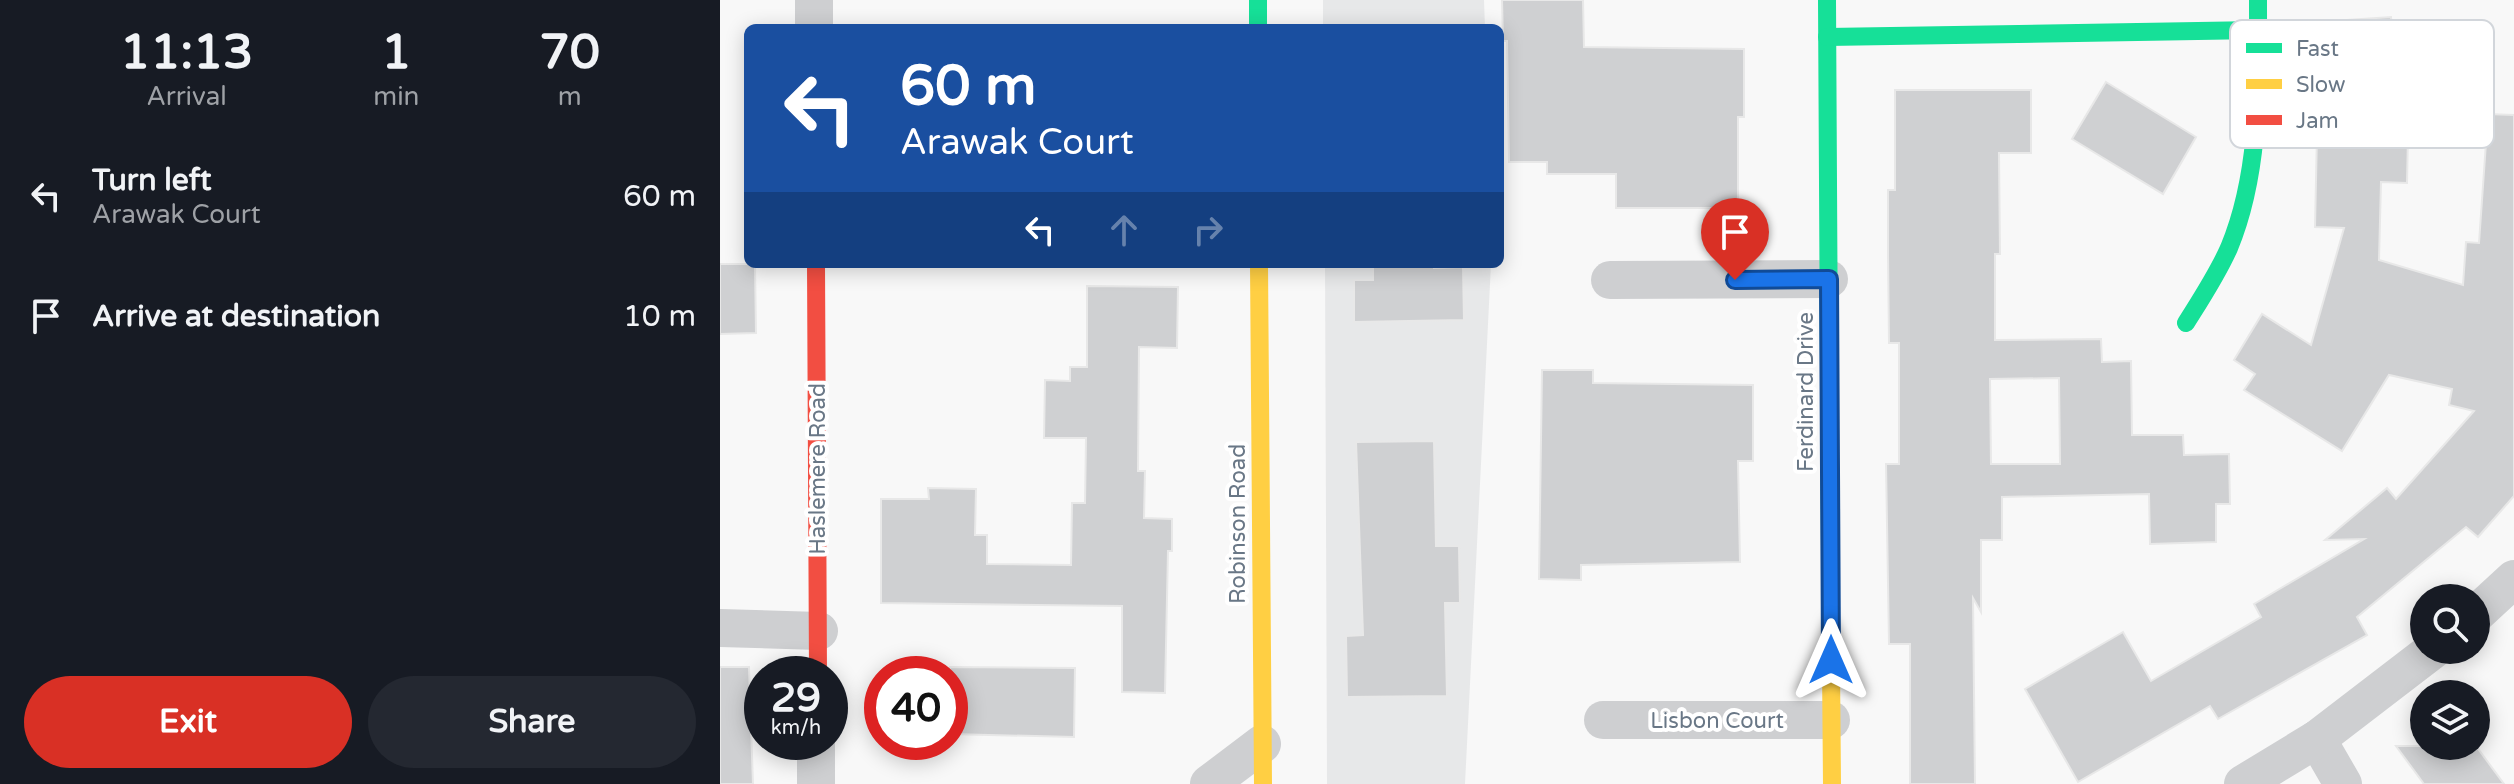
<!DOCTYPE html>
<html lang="en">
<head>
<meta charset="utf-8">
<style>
  body { margin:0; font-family:"Varela Round",sans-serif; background:#242831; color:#f1f3f6; height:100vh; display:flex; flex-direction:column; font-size:30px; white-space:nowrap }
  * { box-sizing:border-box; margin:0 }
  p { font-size:26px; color:#9ea1a6 }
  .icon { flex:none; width:44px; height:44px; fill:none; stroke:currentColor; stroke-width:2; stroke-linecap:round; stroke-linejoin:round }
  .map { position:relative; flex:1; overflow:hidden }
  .side { display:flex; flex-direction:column; background:#171b24; width:720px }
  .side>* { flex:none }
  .banner { position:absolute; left:24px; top:24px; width:760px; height:244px; border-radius:12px; box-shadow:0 4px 20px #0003; background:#1a4fa0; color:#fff; overflow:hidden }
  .controls { position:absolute; left:1690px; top:584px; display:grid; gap:16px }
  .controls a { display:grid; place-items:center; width:80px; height:80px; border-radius:50%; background:#171b24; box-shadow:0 4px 20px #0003; font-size:40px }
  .speed { position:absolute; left:24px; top:656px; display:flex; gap:16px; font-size:40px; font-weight:700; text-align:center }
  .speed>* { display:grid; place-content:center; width:104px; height:104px; border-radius:50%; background:#171b24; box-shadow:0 4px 20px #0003; line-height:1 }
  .speed small { font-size:20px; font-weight:400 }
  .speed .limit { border:12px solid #d22; background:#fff; color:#111 }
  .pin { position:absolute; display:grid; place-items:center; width:68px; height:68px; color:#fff; margin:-82px -34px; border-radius:50% 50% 50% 0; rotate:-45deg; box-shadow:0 0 8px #0007 }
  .pin .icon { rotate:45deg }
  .me { position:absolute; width:88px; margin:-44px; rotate:0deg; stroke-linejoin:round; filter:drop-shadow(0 0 6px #0008) }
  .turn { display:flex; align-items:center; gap:28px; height:168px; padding:0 24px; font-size:36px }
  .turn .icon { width:104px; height:104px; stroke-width:2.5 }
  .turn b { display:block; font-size:56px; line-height:68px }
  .lanes { display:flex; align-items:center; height:76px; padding:0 24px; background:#0003; justify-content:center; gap:40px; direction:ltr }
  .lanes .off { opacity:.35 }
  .eta { display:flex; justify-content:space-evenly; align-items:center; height:136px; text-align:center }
  .eta b { font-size:48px; font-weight:700; line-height:56px }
  .action { display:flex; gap:16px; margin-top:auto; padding:16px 24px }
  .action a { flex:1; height:92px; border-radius:48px; background:#d93025; color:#fff; font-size:32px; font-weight:700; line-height:92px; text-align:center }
  .action a+a { background:#242831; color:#f1f3f6 }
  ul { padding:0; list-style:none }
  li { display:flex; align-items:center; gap:24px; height:120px; padding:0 24px }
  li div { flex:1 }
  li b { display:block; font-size:30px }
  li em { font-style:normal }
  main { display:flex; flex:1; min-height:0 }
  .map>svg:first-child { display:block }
  .built { fill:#e7e8e9 }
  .building { fill:#cfd0d2; stroke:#e8e8e8; stroke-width:2; fill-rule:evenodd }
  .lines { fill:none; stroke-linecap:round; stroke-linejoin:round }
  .street { stroke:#cecfd1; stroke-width:38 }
  .fast { stroke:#16e098; stroke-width:18 }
  .slow { stroke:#ffcf43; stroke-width:18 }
  .jam { stroke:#f24e42; stroke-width:18 }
  .route-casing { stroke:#114b97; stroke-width:20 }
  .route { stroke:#1a73e8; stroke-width:14 }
  .labels { text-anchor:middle; stroke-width:8; stroke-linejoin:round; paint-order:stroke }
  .street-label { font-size:22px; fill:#697786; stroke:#fff }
  .key { fill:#fff; stroke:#d2d6db; stroke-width:2 }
  .key-label { font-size:22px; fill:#697786 }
</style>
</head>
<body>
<main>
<section class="side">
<div class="eta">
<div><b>11:13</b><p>Arrival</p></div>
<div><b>1</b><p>min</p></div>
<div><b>70</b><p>m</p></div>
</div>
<ul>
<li><svg class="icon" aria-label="left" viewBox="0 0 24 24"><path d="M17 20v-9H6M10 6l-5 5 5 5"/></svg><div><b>Turn left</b><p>Arawak Court</p></div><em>60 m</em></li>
<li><svg class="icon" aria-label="arrive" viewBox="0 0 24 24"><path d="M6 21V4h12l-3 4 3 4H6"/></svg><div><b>Arrive at destination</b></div><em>10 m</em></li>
</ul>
<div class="action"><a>Exit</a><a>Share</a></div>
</section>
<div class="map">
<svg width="1794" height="784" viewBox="0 0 1794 784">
  <rect width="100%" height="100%" fill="#f8f8f8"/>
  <g class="built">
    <path d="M 603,0 L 764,0 L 765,28 L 603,28 Z"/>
    <path d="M 605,264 L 771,264 L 745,784 L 607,784 Z"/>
  </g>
  <g class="building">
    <path d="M 782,0 L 863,0 L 864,47 L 1024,49 L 1024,117 L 1018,117 L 1018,208 L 896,208 L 896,174 L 827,174 L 827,162 L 789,162 L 787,41 L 783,41 Z"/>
    <path d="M 1671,17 L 1680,136 L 1688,136 L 1687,183 L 1661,182 L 1659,260 L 1743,285 L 1746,242 L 1759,243 L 1768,114 L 1794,115 L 1794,496 L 1758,537 L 1746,527 L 1637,617 L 1647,635 L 1498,719 L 1490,706 L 1358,782 L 1305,689 L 1403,632 L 1431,681 L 1541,617 L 1534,604 L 1644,539 L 1605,540 L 1667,488 L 1676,499 L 1754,411 L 1729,405 L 1732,389 L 1669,375 L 1622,451 L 1524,390 L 1535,374 L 1514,360 L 1542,314 L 1591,345 L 1624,228 L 1595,227 L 1597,133 L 1605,134 L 1597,22 Z"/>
    <path d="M 1386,82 L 1476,137 L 1443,194 L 1352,139 Z"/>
    <path d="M 1175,90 L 1311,90 L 1311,153 L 1279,153 L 1280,254 L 1275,254 L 1275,340 L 1381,339 L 1382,362 L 1411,361 L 1412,435 L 1463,435 L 1464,455 L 1509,454 L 1510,504 L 1496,504 L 1496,542 L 1430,544 L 1429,494 L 1282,497 L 1282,540 L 1261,540 L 1261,612 L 1253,598 L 1255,784 L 1190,784 L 1190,644 L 1169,644 L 1166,464 L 1179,464 L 1179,343 L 1169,343 L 1168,255 L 1168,190 L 1175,190 ZM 1339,378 L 1340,464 L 1271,464 L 1270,379 Z"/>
    <path d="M 0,264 L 35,264 L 36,333 L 0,334 Z"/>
    <path d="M 653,264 L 714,264 L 714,268 L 743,267 L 744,320 L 634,322 L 634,280 L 653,280 Z"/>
    <path d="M 367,286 L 458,287 L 457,348 L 419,347 L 418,471 L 425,471 L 424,518 L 452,519 L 452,551 L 448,551 L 445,693 L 402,692 L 402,606 L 161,603 L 161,499 L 209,499 L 208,488 L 256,489 L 255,535 L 267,535 L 267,564 L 351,565 L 352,503 L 365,503 L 366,438 L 324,438 L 325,380 L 350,381 L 350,367 L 367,367 Z"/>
    <path d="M 822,370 L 873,370 L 873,383 L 1033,385 L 1033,461 L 1018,461 L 1020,562 L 861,565 L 861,580 L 819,579 Z"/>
    <path d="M 714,441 L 716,546 L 739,546 L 740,603 L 725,603 L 727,696 L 627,697 L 626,636 L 643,635 L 636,442 Z"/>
    <path d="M 0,667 L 29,667 L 33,784 L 0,784 Z"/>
    <path d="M 230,667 L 355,668 L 354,737 L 230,734 Z"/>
    <path d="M 1676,746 L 1756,746 L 1784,784 L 1704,784 Z"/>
  </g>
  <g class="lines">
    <g class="street">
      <path d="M 94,0 L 94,28"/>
      <path d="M 890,280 L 1109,279"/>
      <path d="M 1756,614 L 1794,579"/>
      <path d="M 0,628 L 99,631"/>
      <path d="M 883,720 L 1111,720"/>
      <path d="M 1597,739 L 1623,784"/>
      <path d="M 96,784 L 96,742"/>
      <path d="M 489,784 L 542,744"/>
      <path d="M 1523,784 L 1597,739 L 1713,650"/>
    </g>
    <g class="fast">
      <path d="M 538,0 L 538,28"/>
      <path d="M 1107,0 L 1110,548"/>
      <path d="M 1107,37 L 1538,30"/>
      <path d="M 1466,323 C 1481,299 1497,275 1509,248 C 1541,171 1538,83 1538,0"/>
    </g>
    <g class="slow">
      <path d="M 539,264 L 543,784"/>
      <path d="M 1110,548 L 1112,784"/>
    </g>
    <path class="jam" d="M 96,264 L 98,674"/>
  </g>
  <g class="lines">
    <g class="route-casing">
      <path id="route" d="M 1015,280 L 1109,279 L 1111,660"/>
    </g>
    <use href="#route" class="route"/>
  </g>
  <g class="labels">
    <g class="street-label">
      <text transform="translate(1085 392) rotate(-90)" y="8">Ferdinard Drive</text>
      <text transform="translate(97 469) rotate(-90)" y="8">Haslemere Road</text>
      <text transform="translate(517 524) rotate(-90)" y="8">Robinson Road</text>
      <text x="997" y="728">Lisbon Court</text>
    </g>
  </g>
  <rect x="1510" y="20" width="264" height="128" rx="12" class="key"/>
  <rect x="1526" y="43" width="36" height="10" fill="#16e098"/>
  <rect x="1526" y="79" width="36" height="10" fill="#ffcf43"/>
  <rect x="1526" y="115" width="36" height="10" fill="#f24e42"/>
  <g class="key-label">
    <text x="1576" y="56">Fast</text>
    <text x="1576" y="92">Slow</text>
    <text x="1576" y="128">Jam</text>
  </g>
</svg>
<div class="controls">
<a><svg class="icon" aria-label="search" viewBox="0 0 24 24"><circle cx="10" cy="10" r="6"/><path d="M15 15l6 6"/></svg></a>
<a><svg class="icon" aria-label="layers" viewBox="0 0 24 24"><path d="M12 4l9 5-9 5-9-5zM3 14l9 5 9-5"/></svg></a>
</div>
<div class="speed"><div>29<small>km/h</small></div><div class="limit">40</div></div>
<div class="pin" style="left:1015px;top:280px;background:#d93025"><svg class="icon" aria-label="arrive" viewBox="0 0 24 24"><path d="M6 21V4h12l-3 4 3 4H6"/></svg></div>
<svg class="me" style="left:1111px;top:660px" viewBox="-20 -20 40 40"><path d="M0-17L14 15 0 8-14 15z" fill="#1a73e8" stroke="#fff" stroke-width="4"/></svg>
<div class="banner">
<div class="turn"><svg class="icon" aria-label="left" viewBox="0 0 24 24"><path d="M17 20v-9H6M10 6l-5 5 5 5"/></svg><div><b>60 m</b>Arawak Court</div></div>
<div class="lanes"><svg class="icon" aria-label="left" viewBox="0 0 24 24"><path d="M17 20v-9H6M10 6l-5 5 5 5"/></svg><svg class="icon off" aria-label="ahead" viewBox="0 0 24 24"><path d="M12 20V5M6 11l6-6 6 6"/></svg><svg class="icon off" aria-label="right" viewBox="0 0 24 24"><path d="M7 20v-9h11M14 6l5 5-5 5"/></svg></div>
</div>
</div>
</main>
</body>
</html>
